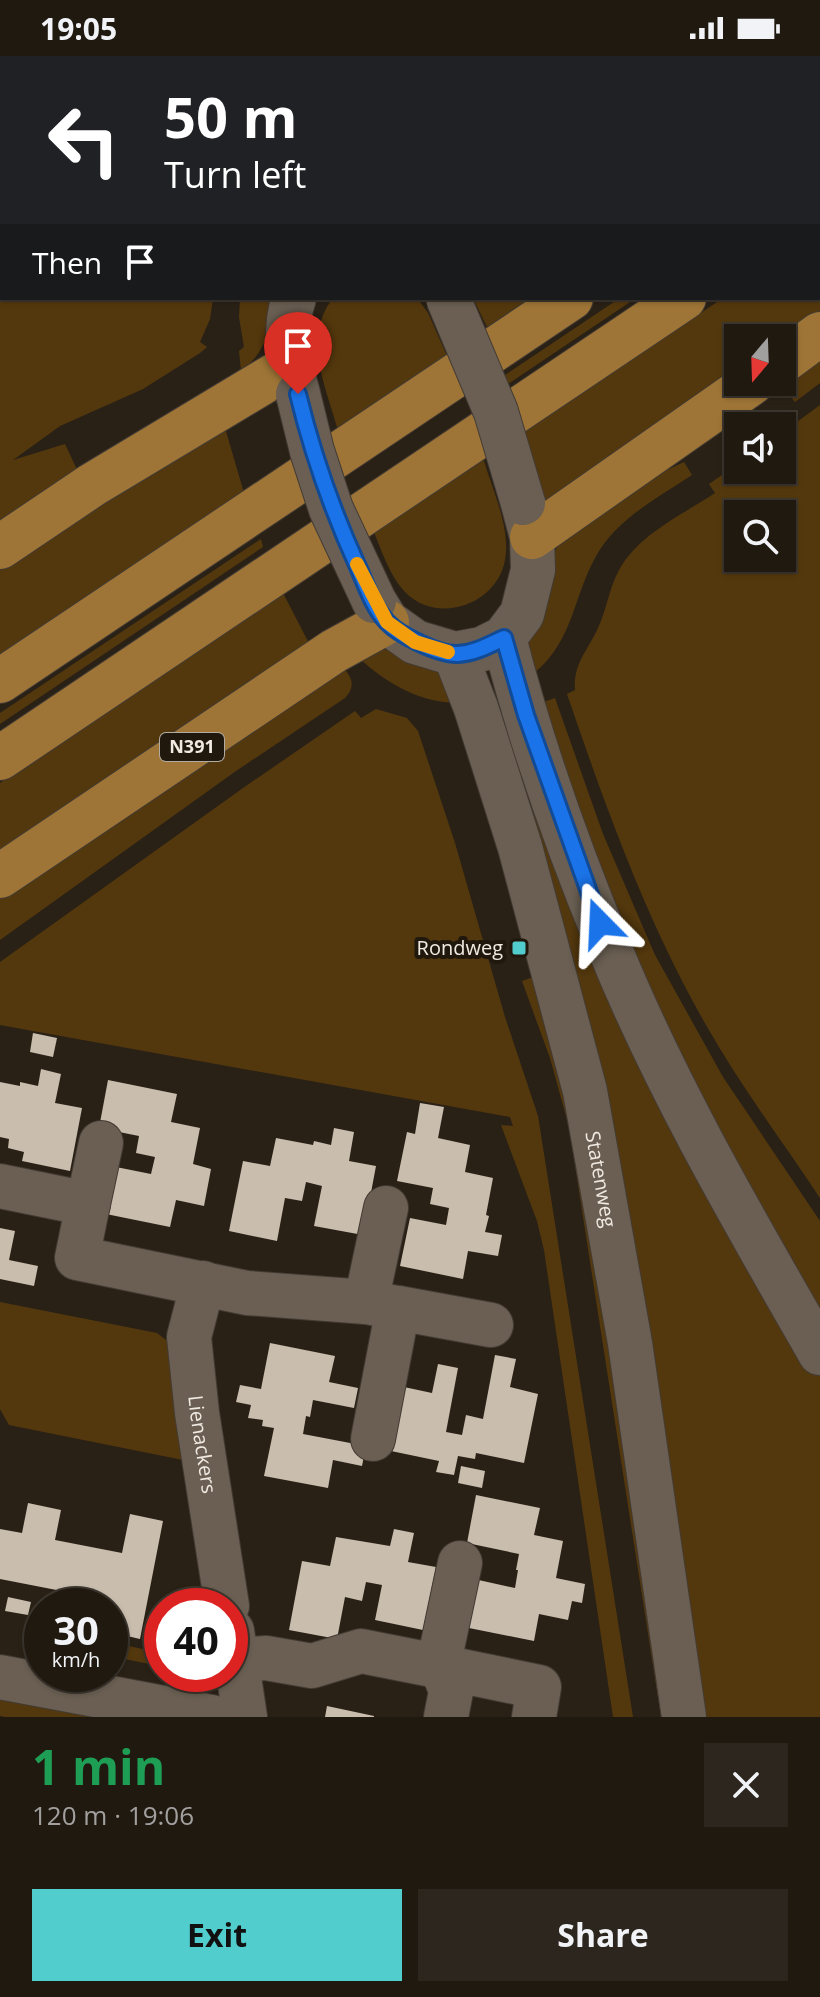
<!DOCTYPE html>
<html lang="en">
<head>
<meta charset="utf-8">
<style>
  body { margin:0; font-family:"Open Sans",sans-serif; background:#2d261e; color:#f1f3f6; height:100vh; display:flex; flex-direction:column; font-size:30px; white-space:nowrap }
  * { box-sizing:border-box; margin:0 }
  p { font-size:26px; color:#a2a09f }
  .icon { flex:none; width:44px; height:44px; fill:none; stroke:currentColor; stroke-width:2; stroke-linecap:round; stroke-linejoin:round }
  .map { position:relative; height:1661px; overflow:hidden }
  .panel { display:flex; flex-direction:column; background:#201910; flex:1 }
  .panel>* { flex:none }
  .banner { position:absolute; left:0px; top:0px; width:820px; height:244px; box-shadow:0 2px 6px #0004,0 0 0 2px #3d3830; background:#202124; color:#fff; overflow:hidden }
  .needle { width:52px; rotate:199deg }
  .fabs { position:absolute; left:724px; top:268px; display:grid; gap:16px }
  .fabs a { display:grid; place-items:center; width:72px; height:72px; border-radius:0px; background:#201910; box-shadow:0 2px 6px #0004,0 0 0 2px #3d3830; font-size:40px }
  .speed { position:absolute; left:24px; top:1532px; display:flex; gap:16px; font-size:40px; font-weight:700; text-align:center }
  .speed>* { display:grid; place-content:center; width:104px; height:104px; border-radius:50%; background:#201910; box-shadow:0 2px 6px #0004,0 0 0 2px #3d3830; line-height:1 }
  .speed small { font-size:20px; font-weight:400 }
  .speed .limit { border:12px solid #d22; background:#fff; color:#111 }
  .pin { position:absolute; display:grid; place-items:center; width:68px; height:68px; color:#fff; margin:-82px -34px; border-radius:50% 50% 50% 0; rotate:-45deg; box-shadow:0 0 8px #0007 }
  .pin .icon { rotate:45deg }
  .me { position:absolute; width:88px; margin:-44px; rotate:339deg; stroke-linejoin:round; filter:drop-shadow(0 0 6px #0008) }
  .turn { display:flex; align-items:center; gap:28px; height:168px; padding:0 32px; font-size:36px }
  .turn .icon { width:104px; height:104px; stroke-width:2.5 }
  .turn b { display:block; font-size:56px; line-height:68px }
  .then { display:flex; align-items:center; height:76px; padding:0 32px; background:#0003; gap:16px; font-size:30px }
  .round { display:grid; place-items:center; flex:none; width:84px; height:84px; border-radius:0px; background:#2d261e }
  .headline { display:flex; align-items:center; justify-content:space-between; height:136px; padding:0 32px }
  h1 { font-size:48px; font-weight:700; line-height:60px; color:#1e9e55 }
  .action { display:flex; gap:16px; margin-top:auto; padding:16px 32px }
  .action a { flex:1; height:92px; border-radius:0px; background:#52cdcd; color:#111; font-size:32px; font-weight:700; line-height:92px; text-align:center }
  .action a+a { background:#2d261e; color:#f1f3f6 }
  .status { display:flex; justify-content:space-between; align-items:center; height:56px; padding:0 40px; background:#201910; direction:ltr }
  .status svg { height:22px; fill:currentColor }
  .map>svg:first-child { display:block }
  .green { fill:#54380d; fill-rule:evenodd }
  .building { fill:#c9bdae }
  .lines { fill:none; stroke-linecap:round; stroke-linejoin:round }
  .minor-casing { stroke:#433b34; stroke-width:46 }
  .tertiary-casing { stroke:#433b34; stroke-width:46 }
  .primary-casing { stroke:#433b34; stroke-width:46 }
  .minor { stroke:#6a5f52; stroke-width:44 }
  .tertiary { stroke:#6a5f52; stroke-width:44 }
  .primary { stroke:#9e7536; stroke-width:44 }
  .tertiary-bridge-casing { stroke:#433b34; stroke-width:46; stroke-linecap:butt }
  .tertiary-bridge { stroke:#6a5f52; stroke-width:44 }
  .route-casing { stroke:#114b97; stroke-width:20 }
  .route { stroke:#1a73e8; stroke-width:14 }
  .slow { stroke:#f59e0b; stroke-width:14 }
  .poi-dot { fill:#52cdcd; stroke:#20180d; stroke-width:3 }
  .labels { text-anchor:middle; stroke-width:8; stroke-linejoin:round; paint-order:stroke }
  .shield { fill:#20180d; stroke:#b2aba2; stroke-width:2 }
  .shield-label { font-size:18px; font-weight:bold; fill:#f0eae2 }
  .poi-label { font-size:20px; fill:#f0eae2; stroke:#20180d; text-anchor:end }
  .street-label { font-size:20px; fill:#f0eae2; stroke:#20180d }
</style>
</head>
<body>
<div class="status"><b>19:05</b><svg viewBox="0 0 49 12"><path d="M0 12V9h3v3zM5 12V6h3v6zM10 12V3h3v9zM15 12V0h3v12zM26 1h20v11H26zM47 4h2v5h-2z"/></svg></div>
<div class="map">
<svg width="820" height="1661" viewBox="0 0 820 1661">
  <rect width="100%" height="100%" fill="#2a2116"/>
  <g class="green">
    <path d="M 0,0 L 211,2 L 2,2 L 2,242 L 213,242 L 210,263 L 200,286 L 207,291 L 200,297 L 143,333 L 60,370 L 13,404 L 65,388 L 81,422 L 0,478 Z"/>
    <path d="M 306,0 L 709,0 L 706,2 Z"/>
    <path d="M 820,177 L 820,256 L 782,282 L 738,282 L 738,318 L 543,448 L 525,375 L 723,242 L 818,242 Z"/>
    <path d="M 240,242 L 276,242 C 270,269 267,298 241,314 L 239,295 L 244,291 L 239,261 Z"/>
    <path d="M 333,242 L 417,242 L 428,257 L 447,300 L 338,374 C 326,330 302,282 333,242 Z"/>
    <path d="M 473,242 L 530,242 L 487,271 Z"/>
    <path d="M 620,242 L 636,242 L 508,328 L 505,319 Z"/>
    <path d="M 820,296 L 820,327 L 795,346 L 784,333 Z"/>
    <path d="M 820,349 L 820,1142 C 782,1085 740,1029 706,969 C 646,864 606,752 567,638 L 575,634 C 573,608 588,594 598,572 C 607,553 609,532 619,514 C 639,478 682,459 715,437 L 709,428 L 738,408 L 738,414 L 782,414 L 782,377 ZM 738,458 L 782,458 L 782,502 L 738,502 Z"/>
    <path d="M 225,372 L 244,437 L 0,599 L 0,504 Z"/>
    <path d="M 483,402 C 492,433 511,472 505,504 C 497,549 437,569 405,536 C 390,520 382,496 374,476 Z"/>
    <path d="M 684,406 L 692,419 C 657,442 615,464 595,502 C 571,546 573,591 526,623 L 522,603 L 556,493 L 564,475 L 595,448 Z"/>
    <path d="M 261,483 L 263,491 L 0,668 L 0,657 Z"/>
    <path d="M 283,537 L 314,597 L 0,808 L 0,727 Z"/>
    <path d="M 377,593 L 397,594 L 436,612 L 461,646 C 422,650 381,624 355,598 Z"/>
    <path d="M 338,607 C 350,618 358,628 345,642 L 236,715 L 0,884 L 0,837 Z"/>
    <path d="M 555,642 L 603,778 L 655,899 L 723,1021 L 820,1165 L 820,1271 L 683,1023 L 535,649 Z"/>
    <path d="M 376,653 L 407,662 L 418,675 L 455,787 L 505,961 L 538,1060 L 633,1661 L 613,1661 L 544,1194 L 537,1165 L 501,1069 L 513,1070 L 510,1061 L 0,969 L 0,906 L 243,732 L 355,655 L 361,662 Z"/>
    <path d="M 513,656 L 820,1311 L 820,1661 L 695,1661 L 494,662 Z"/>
    <path d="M 536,920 L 565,1006 L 675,1661 L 661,1661 L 569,1071 L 550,1002 L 522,925 Z"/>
    <path d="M 0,1246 L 157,1277 L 170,1287 L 188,1405 L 9,1369 L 0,1353 Z"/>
    <path d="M 110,1586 L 161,1597 L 159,1610 L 110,1600 Z"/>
    <path d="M 0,1644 L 92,1661 L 5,1661 L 0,1660 Z"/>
  </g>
  <g class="building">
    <path d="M 33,977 L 57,982 L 53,1001 L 30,996 Z"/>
    <path d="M 41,1013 L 61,1018 L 55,1047 L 82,1052 L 70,1115 L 22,1105 L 24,1096 L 8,1092 L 9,1083 L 0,1081 L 0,1026 L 20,1030 L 20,1026 L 38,1030 Z"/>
    <path d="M 108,1024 L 177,1038 L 171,1066 L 200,1072 L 193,1108 L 211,1113 L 204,1150 L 176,1144 L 170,1171 L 106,1158 L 116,1111 L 151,1118 L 155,1101 L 136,1097 L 139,1080 L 99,1072 Z"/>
    <path d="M 420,1047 L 444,1051 L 438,1082 L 470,1089 L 465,1116 L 493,1122 L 486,1159 L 489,1160 L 485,1176 L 502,1179 L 498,1200 L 468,1195 L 463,1223 L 400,1210 L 410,1162 L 446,1169 L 449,1152 L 430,1148 L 433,1132 L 397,1125 L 407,1076 L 415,1078 Z"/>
    <path d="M 334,1072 L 354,1076 L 349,1105 L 376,1110 L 363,1179 L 314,1170 L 322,1130 L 306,1126 L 302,1145 L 285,1142 L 277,1185 L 229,1175 L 243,1105 L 270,1110 L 276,1082 L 313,1089 L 314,1085 L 331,1089 Z"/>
    <path d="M 0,1172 L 15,1175 L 9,1204 L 38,1210 L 34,1230 L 0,1223 Z"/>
    <path d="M 270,1287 L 335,1300 L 329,1326 L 358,1332 L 354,1352 L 313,1344 L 310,1361 L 306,1360 L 303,1378 L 366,1390 L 362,1410 L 333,1404 L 328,1432 L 264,1420 L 274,1372 L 262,1370 L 263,1364 L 248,1362 L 251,1349 L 236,1346 L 240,1329 L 261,1333 Z"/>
    <path d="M 495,1299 L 516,1303 L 510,1331 L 538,1338 L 524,1407 L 476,1397 L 475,1403 L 458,1400 L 454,1419 L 436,1416 L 439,1405 L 391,1395 L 404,1331 L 432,1337 L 438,1308 L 458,1312 L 446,1376 L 462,1379 L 466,1359 L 483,1363 Z"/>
    <path d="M 461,1410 L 485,1415 L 482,1432 L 458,1427 Z"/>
    <path d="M 476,1439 L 540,1452 L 534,1479 L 563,1485 L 556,1522 L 585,1528 L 582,1547 L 572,1545 L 568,1564 L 539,1558 L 534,1585 L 464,1571 L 474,1523 L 515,1532 L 518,1514 L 516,1514 L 519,1498 L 467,1487 Z"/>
    <path d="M 28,1447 L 61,1454 L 55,1484 L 122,1497 L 130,1458 L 163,1465 L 140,1583 L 110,1576 L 113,1545 L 0,1523 L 0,1473 L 22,1477 Z"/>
    <path d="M 394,1473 L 414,1477 L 408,1506 L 436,1511 L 423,1574 L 375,1564 L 382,1529 L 366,1526 L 362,1545 L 345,1541 L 337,1583 L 289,1574 L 302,1505 L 330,1510 L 336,1481 L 390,1490 Z"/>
    <path d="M 8,1541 L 31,1546 L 28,1559 L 5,1555 Z"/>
    <path d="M 327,1650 L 374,1660 L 374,1661 L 325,1661 Z"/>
  </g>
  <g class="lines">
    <g class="minor-casing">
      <g id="minor">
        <path d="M 0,1130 L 88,1148 L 77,1202 L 247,1237 L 366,1246 L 386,1152"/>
        <path d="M 88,1148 L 101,1087"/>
        <path id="s1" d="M 203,1227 L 189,1281 L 197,1357 L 227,1550"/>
        <path d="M 366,1246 L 398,1252 L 373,1383"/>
        <path d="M 398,1252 L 491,1269"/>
        <path d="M 232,1575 L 245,1661"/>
        <path d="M 237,1604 L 266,1602 L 312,1610 L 361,1595 L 442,1611 L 442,1592 L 460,1507"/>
        <path d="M 0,1621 L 212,1661"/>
        <path d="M 446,1661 L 451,1635 L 442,1611 L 539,1631 L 534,1661"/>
      </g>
    </g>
    <g class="tertiary-casing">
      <g id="tertiary">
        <path d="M 260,0 L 261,2"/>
        <path d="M 294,242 C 283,273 289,307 298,338"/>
        <path d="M 374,545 L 387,566 L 415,586 L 455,598 L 482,593 L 504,582 L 522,558 L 533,514 L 532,481 L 523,447"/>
        <path d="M 504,582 C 531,687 568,792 610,893 C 667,1033 745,1166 820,1297"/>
        <path id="s2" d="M 455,598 L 476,652 L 520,791 L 585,1035 L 630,1287 L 684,1661"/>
      </g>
    </g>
    <g class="primary-casing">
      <g id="primary">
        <path d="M 737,2 L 740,0"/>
        <path d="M 818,77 L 820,75"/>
        <path d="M 818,152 L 820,151"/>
        <path d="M 782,306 L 820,278"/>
        <path d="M 532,481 L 753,326"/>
        <path d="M 0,491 L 92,429 L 290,310"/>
        <path d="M 0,625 L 571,242"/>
        <path d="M 0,702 L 684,242"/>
        <path d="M 0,820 L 334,595 L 387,566"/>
      </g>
    </g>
    <use href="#minor" class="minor"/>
    <use href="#tertiary" class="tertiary"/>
    <use href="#primary" class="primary"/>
    <g class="tertiary-bridge-casing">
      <g id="tertiary-bridge">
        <path d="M 448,242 L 496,356 L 523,447"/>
        <path d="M 298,338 L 312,395 L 331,453 L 374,545"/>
      </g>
    </g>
    <use href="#tertiary-bridge" class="tertiary-bridge"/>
  </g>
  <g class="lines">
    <g class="route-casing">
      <path id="route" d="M 298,338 C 313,400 332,454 358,511 C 366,529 373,551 387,566 C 399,579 439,599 458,598 C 475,597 489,589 504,582 L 526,659 L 600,867"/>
    </g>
    <use href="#route" class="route"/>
    <path class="slow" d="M 357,508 L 387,566 L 415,586 L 448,596"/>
  </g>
  <rect class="poi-dot" x="511" y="884" width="16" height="16" rx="4"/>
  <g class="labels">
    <rect class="shield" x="160" y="677" width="64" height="28" rx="6"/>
    <g class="shield-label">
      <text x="192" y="697">N391</text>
    </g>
    <g class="poi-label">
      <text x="503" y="899">Rondweg</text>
    </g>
    <g class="street-label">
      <text dy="7" stroke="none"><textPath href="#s2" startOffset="546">Statenweg</textPath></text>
      <text dy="7" stroke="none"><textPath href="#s1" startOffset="164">Lienackers</textPath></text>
    </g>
  </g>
</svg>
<div class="fabs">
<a><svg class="needle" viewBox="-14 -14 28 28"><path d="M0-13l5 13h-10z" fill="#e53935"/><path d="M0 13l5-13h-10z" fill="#a2a09f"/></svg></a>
<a><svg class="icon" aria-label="sound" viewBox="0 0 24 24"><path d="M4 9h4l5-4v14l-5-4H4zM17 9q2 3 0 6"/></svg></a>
<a><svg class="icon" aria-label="search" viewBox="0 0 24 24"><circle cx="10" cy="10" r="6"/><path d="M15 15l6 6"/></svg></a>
</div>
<div class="speed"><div>30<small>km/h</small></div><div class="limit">40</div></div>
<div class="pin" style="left:298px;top:338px;background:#d93025"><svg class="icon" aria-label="arrive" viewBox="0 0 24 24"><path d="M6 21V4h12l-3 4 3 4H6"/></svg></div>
<svg class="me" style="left:600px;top:867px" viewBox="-20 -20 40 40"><path d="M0-17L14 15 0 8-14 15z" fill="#1a73e8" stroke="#fff" stroke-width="4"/></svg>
<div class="banner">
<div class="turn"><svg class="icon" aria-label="left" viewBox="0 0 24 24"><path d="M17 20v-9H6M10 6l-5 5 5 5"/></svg><div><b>50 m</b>Turn left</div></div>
<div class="then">Then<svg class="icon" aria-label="arrive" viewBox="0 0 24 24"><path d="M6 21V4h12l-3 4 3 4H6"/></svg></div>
</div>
</div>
<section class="panel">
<div class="headline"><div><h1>1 min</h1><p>120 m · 19:06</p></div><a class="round"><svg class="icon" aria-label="close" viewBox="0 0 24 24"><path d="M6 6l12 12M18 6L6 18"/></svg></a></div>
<div class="action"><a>Exit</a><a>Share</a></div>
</section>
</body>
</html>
